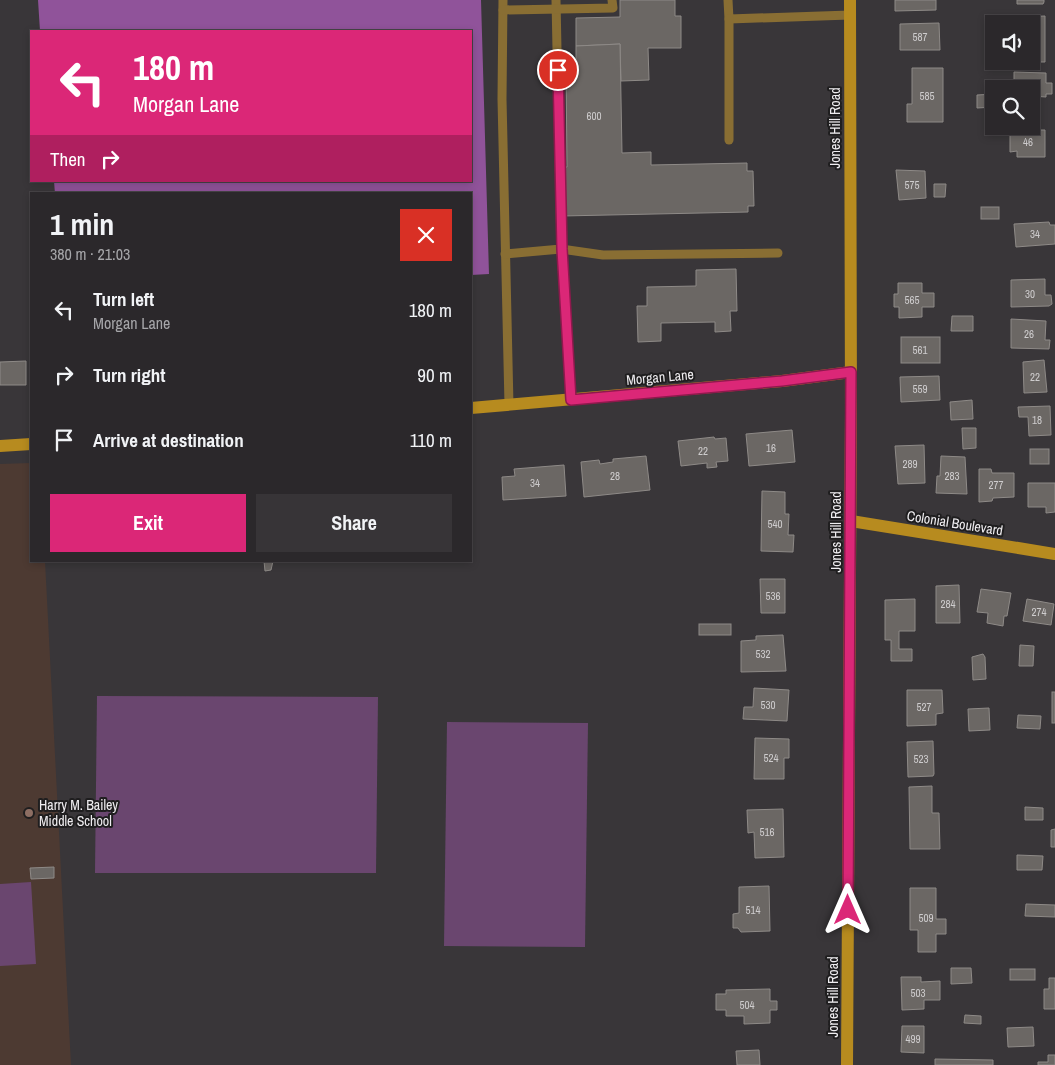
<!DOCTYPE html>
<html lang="en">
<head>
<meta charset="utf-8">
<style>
  body { margin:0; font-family:"Archivo Narrow",sans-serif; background:#373437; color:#f1f3f6; height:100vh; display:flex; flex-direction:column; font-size:19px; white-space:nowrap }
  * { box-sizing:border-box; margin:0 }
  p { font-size:16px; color:#a6a6a9 }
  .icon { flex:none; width:28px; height:28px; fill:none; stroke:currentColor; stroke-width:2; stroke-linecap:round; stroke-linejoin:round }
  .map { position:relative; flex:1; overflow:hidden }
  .panel { position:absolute; left:30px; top:192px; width:442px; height:370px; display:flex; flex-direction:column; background:#2b282b; border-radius:0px; box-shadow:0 2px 8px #0003,0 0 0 1px #474447 }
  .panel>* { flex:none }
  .top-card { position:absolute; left:30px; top:30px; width:442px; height:152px; border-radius:0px; box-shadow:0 2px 8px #0003,0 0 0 1px #474447; background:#db2777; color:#fff; overflow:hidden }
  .buttons { position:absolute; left:985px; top:15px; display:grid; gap:10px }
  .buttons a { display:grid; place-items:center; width:55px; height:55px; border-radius:0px; background:#2b282b; box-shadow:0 2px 8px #0003,0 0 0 1px #474447; font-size:25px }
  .pin { position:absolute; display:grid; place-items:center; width:42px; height:42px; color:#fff; margin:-21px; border:2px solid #fff; border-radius:50%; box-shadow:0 1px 5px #0007 }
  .me { position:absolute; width:55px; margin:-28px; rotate:0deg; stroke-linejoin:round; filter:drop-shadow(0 0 4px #0008) }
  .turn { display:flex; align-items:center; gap:18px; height:105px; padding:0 20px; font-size:22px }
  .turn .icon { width:65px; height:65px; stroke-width:2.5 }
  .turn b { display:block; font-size:35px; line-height:42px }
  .then { display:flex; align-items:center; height:48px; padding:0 20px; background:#0003; gap:10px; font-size:19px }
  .round { display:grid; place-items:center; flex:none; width:52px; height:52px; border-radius:0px; background:#373437 }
  .head { display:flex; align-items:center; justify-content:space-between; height:85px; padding:0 20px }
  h1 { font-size:30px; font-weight:700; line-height:38px }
  .button { display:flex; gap:10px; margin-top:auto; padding:10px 20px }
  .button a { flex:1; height:58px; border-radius:0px; background:#db2777; color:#fff; font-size:20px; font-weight:700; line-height:58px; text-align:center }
  .button a+a { background:#373437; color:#f1f3f6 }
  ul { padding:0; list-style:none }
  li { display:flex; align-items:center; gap:15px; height:65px; padding:0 20px }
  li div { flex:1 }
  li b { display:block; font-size:19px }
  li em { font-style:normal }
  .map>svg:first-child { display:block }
  .education { fill:#4d3a32 }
  .green { fill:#6a466f }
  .forest { fill:#90539a }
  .building { fill:#6b6764; stroke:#8e8a87 }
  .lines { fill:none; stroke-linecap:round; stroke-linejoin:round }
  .lane { stroke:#896e33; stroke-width:9 }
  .secondary { stroke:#b78b1f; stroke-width:12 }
  .route-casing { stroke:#8e194d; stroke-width:12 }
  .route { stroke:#db2777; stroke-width:9 }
  .education-dot { fill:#8d6e63; stroke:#1f1e1f; stroke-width:2 }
  .labels { text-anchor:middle; stroke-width:4; stroke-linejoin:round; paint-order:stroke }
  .number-label { font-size:11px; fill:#cecccd }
  .street-label { font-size:14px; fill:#efedf0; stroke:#1f1e1f }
  .poi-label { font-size:14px; fill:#efedf0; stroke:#1f1e1f; text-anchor:start }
</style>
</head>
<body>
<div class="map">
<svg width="1055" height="1065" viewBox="0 0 1055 1065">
  <rect width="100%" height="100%" fill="#393639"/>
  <path class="education" d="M 31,463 L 31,561 L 45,561 L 71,1065 L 0,1065 L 0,464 Z"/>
  <g class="green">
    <path d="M 97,696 L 378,697 L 376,873 L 95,873 Z"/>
    <path d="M 447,722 L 588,723 L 585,947 L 444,946 Z"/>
    <path d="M 31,882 L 36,964 L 0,966 L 0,884 Z"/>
  </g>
  <path class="forest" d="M 38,0 L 481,0 L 489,274 L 471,275 L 471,194 L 55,194 L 54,181 L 471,181 L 471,31 L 40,31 Z"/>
  <g class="building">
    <path d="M 620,0 L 675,0 L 675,16 L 681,16 L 681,48 L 648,48 L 649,80 L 621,81 L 620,44 L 576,46 L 576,18 L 620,17 Z"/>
    <path d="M 895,0 L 936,0 L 936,10 L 895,11 Z"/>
    <path d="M 1017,0 L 1044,0 L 1044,2 L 1043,4 L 1017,4 Z"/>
    <path d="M 1045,16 L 1045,62 L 1020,62 L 1031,61 L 1031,24 L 1019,24 L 1019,17 Z"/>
    <path d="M 939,23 L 940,50 L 900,50 L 900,24 Z"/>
    <path d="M 620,44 L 622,153 L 651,152 L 651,165 L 747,163 L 747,171 L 753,171 L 754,206 L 748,206 L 748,212 L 562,216 L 562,167 L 567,167 L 566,67 L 576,67 L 576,46 Z"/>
    <path d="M 912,68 L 943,68 L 943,122 L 907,122 L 907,104 L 912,104 Z"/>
    <path d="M 1014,72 L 1046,73 L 1046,83 L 1052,83 L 1052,94 L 1046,94 L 1046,97 L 1031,96 L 1031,89 L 1014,89 Z"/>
    <path d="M 994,94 L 994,107 L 977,108 L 977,95 Z"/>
    <path d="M 1010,126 L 1020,126 L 1020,130 L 1045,130 L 1045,157 L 1017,157 L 1017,151 L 1010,152 Z"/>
    <path d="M 896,170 L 925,171 L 926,198 L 899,200 Z"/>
    <path d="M 934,184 L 946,184 L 945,197 L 934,197 Z"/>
    <rect x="981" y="207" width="18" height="12"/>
    <path d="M 1049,222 L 1050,225 L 1055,225 L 1055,244 L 1016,247 L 1014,224 Z"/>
    <path d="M 736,269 L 737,311 L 730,311 L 731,331 L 715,332 L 715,322 L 661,323 L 661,341 L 638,342 L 637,306 L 647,306 L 647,287 L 696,286 L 696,270 Z"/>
    <path d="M 1045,279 L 1045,295 L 1051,295 L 1052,304 L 1049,306 L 1011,307 L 1011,280 Z"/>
    <path d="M 898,283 L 922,283 L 922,293 L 934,293 L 934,307 L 922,307 L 922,317 L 899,318 L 899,307 L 894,307 L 894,294 L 898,294 Z"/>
    <path d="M 952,316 L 973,316 L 973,331 L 951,331 Z"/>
    <path d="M 1011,319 L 1046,321 L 1045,340 L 1050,340 L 1049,349 L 1011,348 Z"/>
    <rect x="901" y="337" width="39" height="26"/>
    <path d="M 1044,360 L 1047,392 L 1024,393 L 1023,362 Z"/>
    <path d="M 26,361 L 26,385 L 0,385 L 0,362 Z"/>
    <path d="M 939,376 L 940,400 L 901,402 L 900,377 Z"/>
    <path d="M 972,400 L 973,419 L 951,420 L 950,402 Z"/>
    <path d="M 1050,406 L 1051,435 L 1029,436 L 1028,417 L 1019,417 L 1018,407 Z"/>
    <path d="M 962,428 L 976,428 L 976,448 L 963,449 Z"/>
    <path d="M 792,430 L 795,462 L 749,466 L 746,434 Z"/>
    <path d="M 714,437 L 715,439 L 726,438 L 728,461 L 716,462 L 717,467 L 707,468 L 707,463 L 681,466 L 678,441 Z"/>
    <path d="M 924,445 L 925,483 L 898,484 L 895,446 Z"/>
    <rect x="1030" y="449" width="19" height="15"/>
    <path d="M 646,456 L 650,490 L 584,497 L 581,462 L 599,460 L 600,464 L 613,462 L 613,459 Z"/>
    <path d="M 941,456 L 965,457 L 967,494 L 936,493 L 937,476 L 940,476 Z"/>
    <path d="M 564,465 L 566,496 L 503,500 L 502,477 L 515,476 L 514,469 Z"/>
    <path d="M 979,469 L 991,469 L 992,473 L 1014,473 L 1014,497 L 993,498 L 992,501 L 979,502 Z"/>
    <path d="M 1028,483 L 1055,483 L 1055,512 L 1046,513 L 1046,507 L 1028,507 Z"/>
    <path d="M 762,491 L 785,492 L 785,514 L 789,514 L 788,535 L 794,535 L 793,552 L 761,551 Z"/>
    <path d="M 264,561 L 273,561 L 271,570 L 265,571 Z"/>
    <path d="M 760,579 L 785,579 L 785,613 L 761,613 Z"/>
    <path d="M 959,585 L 960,623 L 936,623 L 936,586 Z"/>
    <path d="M 981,589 L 1011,593 L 1007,616 L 1004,616 L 1003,626 L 987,623 L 988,613 L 977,612 Z"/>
    <path d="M 915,599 L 915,631 L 899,631 L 899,649 L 912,649 L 912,661 L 891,661 L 891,640 L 885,640 L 885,600 Z"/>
    <path d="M 1027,599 L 1054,604 L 1051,625 L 1023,621 Z"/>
    <rect x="699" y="624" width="32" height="11"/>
    <path d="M 783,635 L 786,671 L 741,672 L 741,641 L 756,640 L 756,636 Z"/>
    <path d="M 1020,645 L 1034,646 L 1033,666 L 1019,666 Z"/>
    <path d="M 983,654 L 985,657 L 986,679 L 973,680 L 972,657 Z"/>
    <path d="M 754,688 L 789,690 L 787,721 L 743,719 L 744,707 L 753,707 Z"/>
    <path d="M 907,690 L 942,690 L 943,713 L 936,714 L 936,725 L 907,726 Z"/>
    <rect x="1052" y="692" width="3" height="31"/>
    <path d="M 989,708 L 990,730 L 969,731 L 968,709 Z"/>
    <path d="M 1018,715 L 1041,716 L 1040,729 L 1017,728 Z"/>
    <path d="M 755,738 L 789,739 L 789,758 L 784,758 L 784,779 L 754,779 Z"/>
    <path d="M 933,741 L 934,774 L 933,776 L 908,777 L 907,742 Z"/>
    <path d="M 932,786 L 932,813 L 939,813 L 940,849 L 910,849 L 909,787 Z"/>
    <path d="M 1025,807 L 1043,808 L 1043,820 L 1025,820 Z"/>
    <path d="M 783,809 L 784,857 L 755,858 L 754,832 L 748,833 L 747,810 Z"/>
    <path d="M 1055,829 L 1055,847 L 1051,847 L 1051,830 Z"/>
    <path d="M 1017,855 L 1043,856 L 1042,870 L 1017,870 Z"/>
    <path d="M 54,867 L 54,878 L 31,879 L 30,868 Z"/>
    <path d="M 769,886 L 770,931 L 741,932 L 738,928 L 733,928 L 733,914 L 739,913 L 739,887 Z"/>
    <path d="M 910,888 L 936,888 L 936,919 L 946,919 L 946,934 L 936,934 L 936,952 L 918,952 L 918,930 L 910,930 Z"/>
    <path d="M 1026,904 L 1055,905 L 1055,917 L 1025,916 Z"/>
    <path d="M 951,968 L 971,968 L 972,983 L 951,984 Z"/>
    <rect x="1010" y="969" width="25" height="11"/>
    <path d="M 901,977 L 921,977 L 921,982 L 940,981 L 940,1000 L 924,1000 L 924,1009 L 902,1010 Z"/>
    <path d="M 1049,978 L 1055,978 L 1055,1009 L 1044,1009 L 1044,989 L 1049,989 Z"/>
    <path d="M 770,989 L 770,1001 L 777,1001 L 777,1010 L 770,1010 L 770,1023 L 744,1024 L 744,1016 L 726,1016 L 726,1010 L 716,1010 L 716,994 L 726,994 L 726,990 Z"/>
    <path d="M 965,1015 L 981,1016 L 981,1024 L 964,1023 Z"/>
    <path d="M 902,1026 L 924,1026 L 924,1053 L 901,1052 Z"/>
    <path d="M 1033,1027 L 1034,1046 L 1008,1047 L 1007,1028 Z"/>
    <path d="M 759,1050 L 760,1065 L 737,1065 L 736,1051 Z"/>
    <path d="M 1048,1055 L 1055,1055 L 1055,1065 L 1038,1065 L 1038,1062 L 1048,1062 Z"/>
    <path d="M 935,1059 L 993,1060 L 993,1065 L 935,1065 Z"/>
  </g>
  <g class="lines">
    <g class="lane">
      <path d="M 503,0 L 502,99 L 509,405"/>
      <path d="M 556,0 L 561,249 L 603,255 L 778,253"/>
      <path d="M 728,0 L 729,19 L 850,15"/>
      <path d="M 503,10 L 613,8 L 612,0"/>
      <path d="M 729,140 L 729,19"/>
      <path d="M 505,254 L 561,249 L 571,400"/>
    </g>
    <g class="secondary">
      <path d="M 471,408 L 782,381 L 851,372"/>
      <path d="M 0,446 L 31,444"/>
      <path d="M 851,521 L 1055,554"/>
      <path d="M 847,1065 L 851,412 L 850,0"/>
    </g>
  </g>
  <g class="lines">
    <g class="route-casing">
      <path id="route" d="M 558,70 L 562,249 L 571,400 L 782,381 L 851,372 L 848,910"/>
    </g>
    <use href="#route" class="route"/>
  </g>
  <circle class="education-dot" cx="29" cy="813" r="5"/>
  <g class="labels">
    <g class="number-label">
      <text x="920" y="41">587</text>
      <text x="927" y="100">585</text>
      <text x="594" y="120">600</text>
      <text x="1028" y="146">46</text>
      <text x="912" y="189">575</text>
      <text x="1035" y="238">34</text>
      <text x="1030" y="298">30</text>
      <text x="912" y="304">565</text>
      <text x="1029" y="338">26</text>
      <text x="920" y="354">561</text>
      <text x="1035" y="381">22</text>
      <text x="920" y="393">559</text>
      <text x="1037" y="424">18</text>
      <text x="771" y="452">16</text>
      <text x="703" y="455">22</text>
      <text x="910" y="468">289</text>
      <text x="615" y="480">28</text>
      <text x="952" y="480">283</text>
      <text x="535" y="487">34</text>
      <text x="996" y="489">277</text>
      <text x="775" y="528">540</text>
      <text x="773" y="600">536</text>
      <text x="948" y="608">284</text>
      <text x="1039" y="616">274</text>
      <text x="763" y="658">532</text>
      <text x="768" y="709">530</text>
      <text x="924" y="711">527</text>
      <text x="771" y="762">524</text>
      <text x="921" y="763">523</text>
      <text x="767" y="836">516</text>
      <text x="753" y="914">514</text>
      <text x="926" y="922">509</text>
      <text x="918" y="997">503</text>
      <text x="747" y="1009">504</text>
      <text x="913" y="1043">499</text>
    </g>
    <g class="street-label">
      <text transform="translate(835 128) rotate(-90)" y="5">Jones Hill Road</text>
      <text transform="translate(660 377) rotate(-5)" y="5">Morgan Lane</text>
      <text transform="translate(955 523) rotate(9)" y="5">Colonial Boulevard</text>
      <text transform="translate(836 532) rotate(-90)" y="5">Jones Hill Road</text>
      <text transform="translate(833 997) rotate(-90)" y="5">Jones Hill Road</text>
    </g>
    <g class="poi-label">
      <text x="39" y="810">Harry M. Bailey<tspan x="39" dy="16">Middle School</tspan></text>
    </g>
  </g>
</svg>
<div class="buttons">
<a><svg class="icon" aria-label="sound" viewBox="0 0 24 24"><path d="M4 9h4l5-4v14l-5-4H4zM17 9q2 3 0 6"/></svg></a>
<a><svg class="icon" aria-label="search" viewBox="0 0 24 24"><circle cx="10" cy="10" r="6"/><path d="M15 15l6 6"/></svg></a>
</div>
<div class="pin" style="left:558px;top:70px;background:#d93025"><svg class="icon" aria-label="arrive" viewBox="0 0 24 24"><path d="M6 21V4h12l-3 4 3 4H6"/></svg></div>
<svg class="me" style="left:848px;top:910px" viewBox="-20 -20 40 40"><path d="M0-17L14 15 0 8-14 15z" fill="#db2777" stroke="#fff" stroke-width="4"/></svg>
<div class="top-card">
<div class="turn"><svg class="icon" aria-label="left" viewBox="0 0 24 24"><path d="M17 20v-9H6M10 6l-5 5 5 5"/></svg><div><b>180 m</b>Morgan Lane</div></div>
<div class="then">Then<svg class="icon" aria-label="right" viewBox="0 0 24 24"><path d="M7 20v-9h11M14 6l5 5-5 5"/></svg></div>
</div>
<section class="panel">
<div class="head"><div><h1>1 min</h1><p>380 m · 21:03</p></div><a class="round" style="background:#d93025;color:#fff"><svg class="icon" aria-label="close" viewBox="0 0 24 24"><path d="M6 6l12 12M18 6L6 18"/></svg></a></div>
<ul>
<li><svg class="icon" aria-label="left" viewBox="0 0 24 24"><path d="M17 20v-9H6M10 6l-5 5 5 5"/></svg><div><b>Turn left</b><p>Morgan Lane</p></div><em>180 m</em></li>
<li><svg class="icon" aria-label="right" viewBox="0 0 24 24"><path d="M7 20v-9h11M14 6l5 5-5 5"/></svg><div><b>Turn right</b></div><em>90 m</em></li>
<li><svg class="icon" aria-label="arrive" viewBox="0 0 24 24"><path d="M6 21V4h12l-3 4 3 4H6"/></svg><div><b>Arrive at destination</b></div><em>110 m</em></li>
</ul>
<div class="button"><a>Exit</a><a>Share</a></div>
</section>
</div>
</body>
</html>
